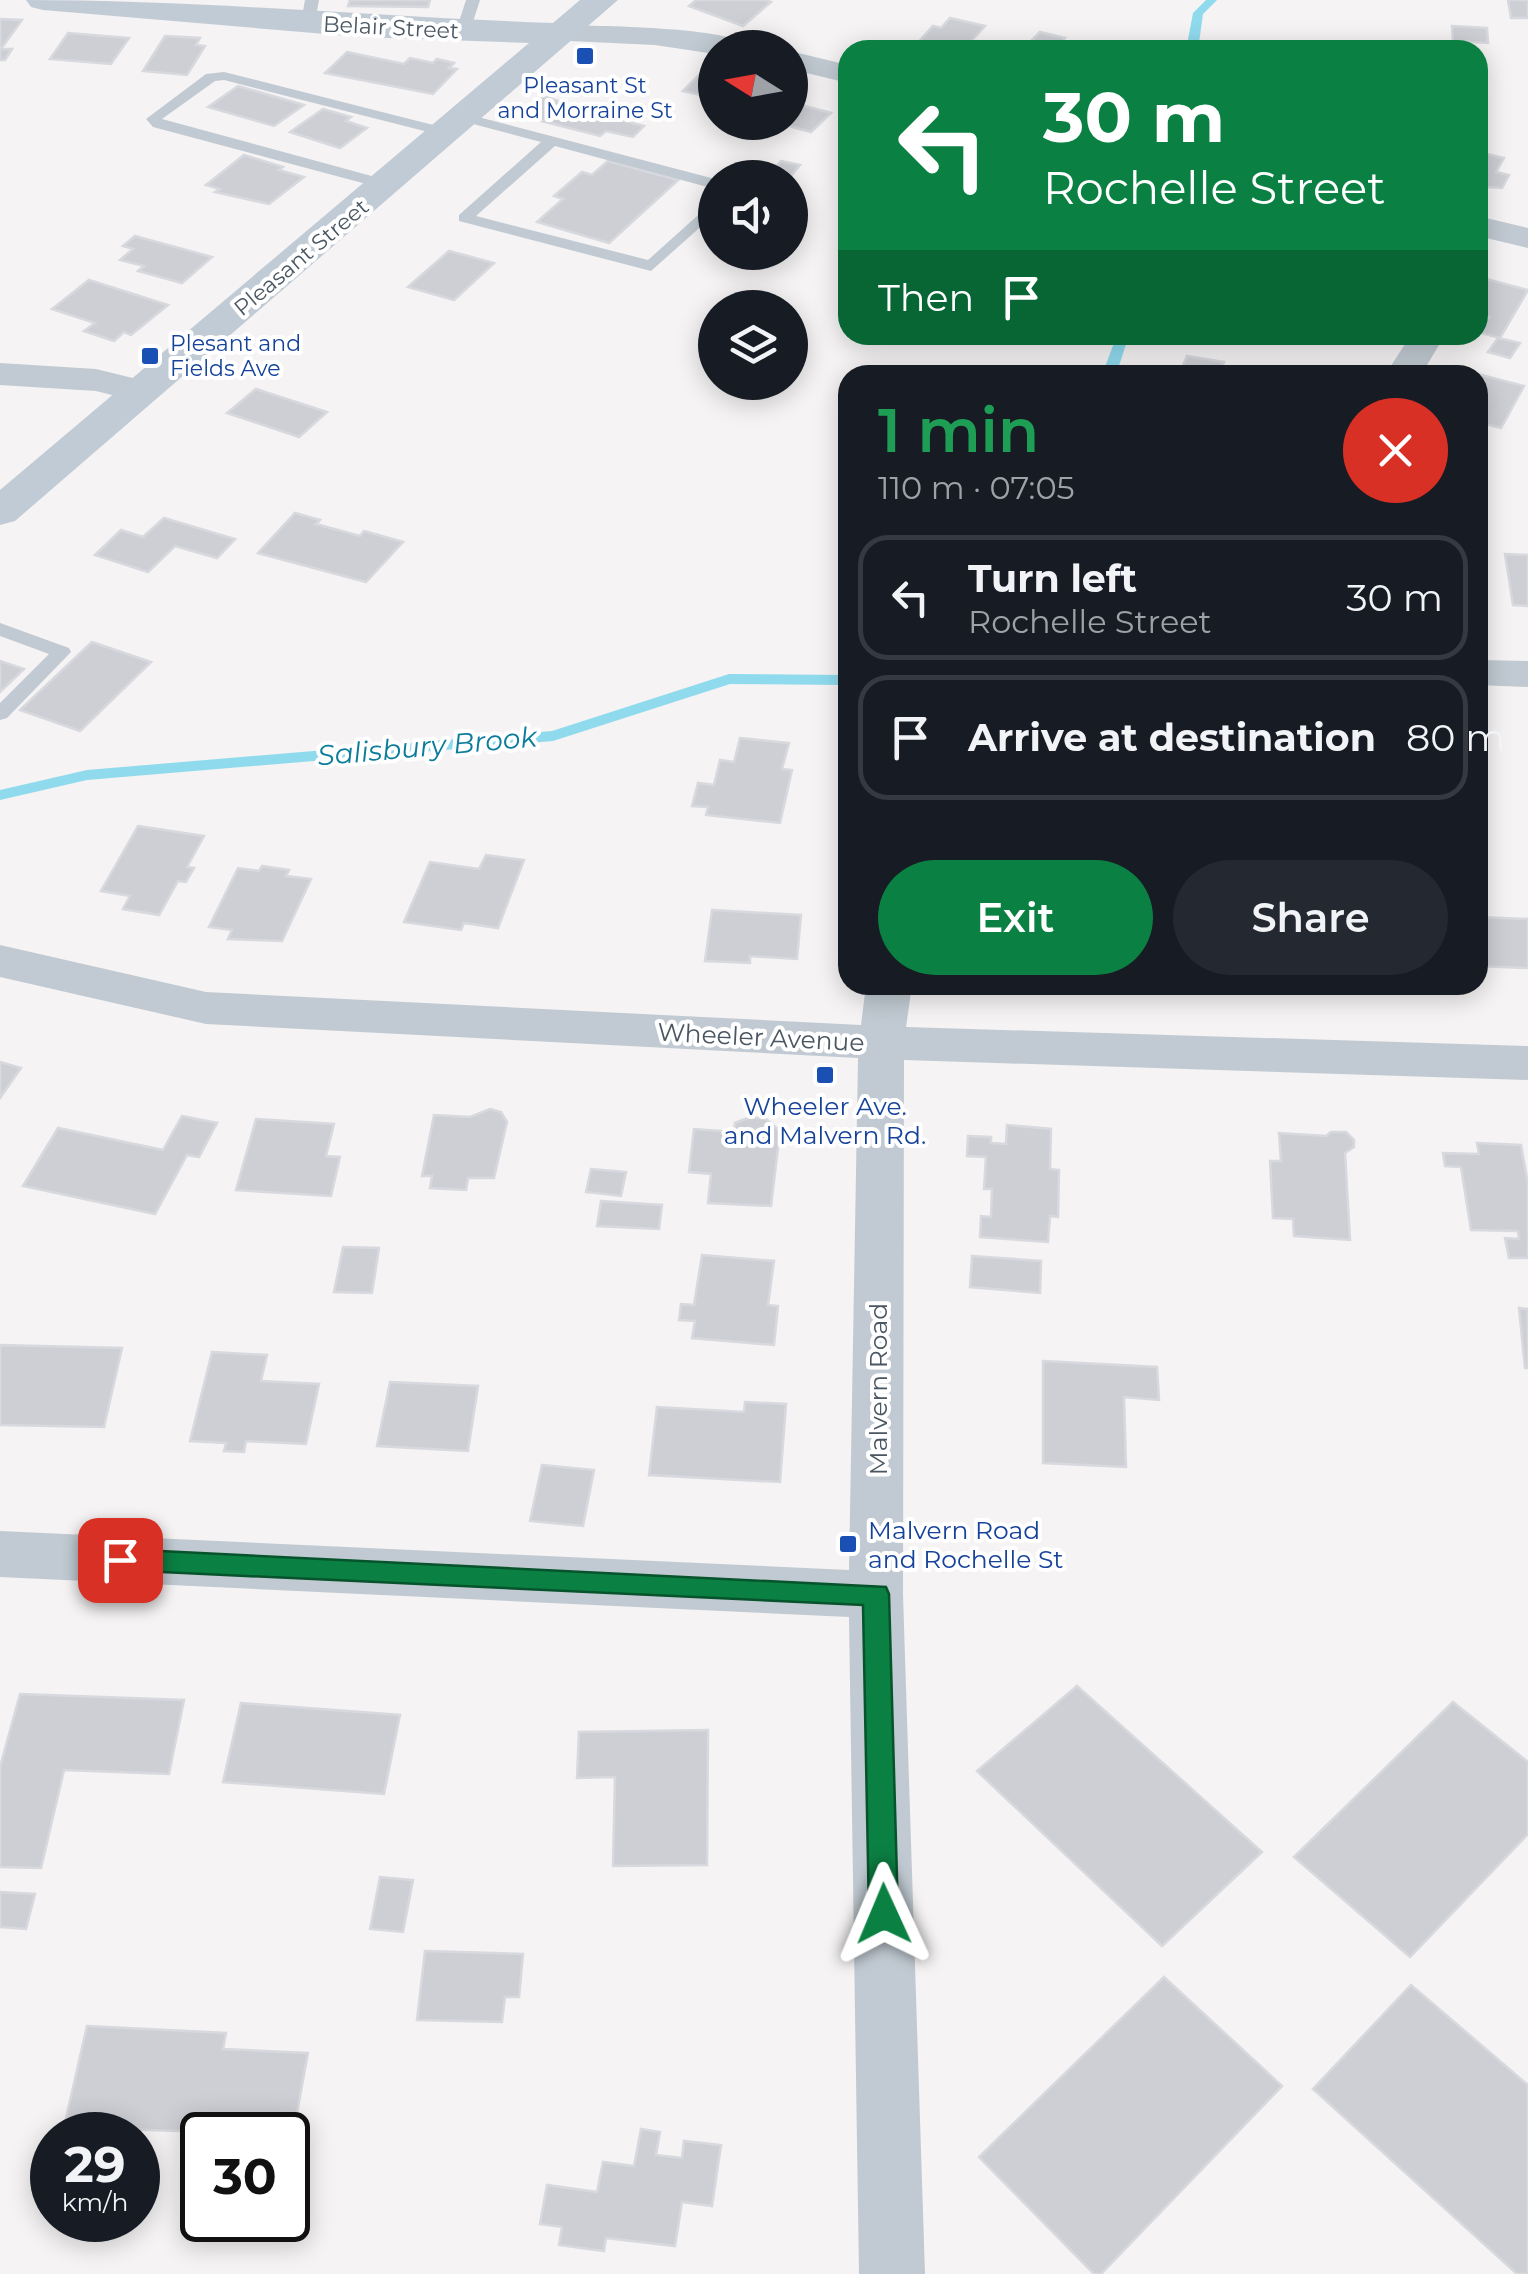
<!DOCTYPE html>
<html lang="en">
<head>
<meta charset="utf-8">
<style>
  body { margin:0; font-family:Montserrat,sans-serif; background:#242831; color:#f1f3f6; height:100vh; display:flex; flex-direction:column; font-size:38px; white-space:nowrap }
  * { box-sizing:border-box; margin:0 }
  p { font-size:32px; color:#9ea1a6 }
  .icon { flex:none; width:55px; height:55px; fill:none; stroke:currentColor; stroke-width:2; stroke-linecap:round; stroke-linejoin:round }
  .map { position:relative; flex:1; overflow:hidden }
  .details { position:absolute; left:838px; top:365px; width:650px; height:630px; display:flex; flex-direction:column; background:#171b24; border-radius:30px; box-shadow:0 5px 25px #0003 }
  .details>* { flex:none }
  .banner { position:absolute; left:838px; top:40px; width:650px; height:305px; border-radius:30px; box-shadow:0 5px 25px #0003; background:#0b8043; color:#fff; overflow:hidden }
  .needle { width:65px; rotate:281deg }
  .buttons { position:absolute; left:698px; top:30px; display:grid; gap:20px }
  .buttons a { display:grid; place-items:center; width:110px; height:110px; border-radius:50%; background:#171b24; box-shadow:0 5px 25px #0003; font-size:50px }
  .speed { position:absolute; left:30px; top:2112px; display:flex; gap:20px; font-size:50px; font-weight:700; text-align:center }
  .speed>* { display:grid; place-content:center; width:130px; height:130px; border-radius:50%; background:#171b24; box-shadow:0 5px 25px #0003; line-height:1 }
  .speed small { font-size:25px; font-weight:400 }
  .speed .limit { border:5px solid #111; border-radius:15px; background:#fff; color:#111 }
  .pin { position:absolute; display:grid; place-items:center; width:85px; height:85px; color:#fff; margin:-42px; border-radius:20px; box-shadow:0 5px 15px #0006 }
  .me { position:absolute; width:110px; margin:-55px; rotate:359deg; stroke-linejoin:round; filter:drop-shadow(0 0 8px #0008) }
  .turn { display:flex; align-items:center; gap:35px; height:210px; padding:0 40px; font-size:45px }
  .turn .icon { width:130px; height:130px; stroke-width:2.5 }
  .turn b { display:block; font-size:70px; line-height:85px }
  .then { display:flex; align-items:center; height:95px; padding:0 40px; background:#0003; gap:20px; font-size:38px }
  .round { display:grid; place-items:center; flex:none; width:105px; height:105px; border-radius:52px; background:#242831 }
  .summary { display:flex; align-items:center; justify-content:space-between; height:170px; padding:0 40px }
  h1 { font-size:60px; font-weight:600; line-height:75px; color:#1e9e55 }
  .cta { display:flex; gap:20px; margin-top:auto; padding:20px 40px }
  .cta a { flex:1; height:115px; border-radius:60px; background:#0b8043; color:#fff; font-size:40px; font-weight:600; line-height:115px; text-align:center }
  .cta a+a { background:#242831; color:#f1f3f6 }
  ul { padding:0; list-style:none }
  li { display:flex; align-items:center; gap:30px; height:125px; margin:0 20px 15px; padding:0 20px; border:5px solid #363941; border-radius:30px }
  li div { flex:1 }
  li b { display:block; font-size:38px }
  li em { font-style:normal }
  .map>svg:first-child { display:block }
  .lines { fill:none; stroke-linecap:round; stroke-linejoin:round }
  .stream { fill:#90daee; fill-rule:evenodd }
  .building { fill:#cdcfd5; stroke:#d7d9de; stroke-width:2.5 }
  .service { fill:#c1cad2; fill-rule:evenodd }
  .minor { fill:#c1cad2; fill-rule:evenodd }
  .secondary { fill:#c1cbd6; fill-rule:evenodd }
  .route { fill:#0b8043; stroke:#07532c; stroke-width:2.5 }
  .transit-dot { fill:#1a4fb4; stroke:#fff; stroke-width:4 }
  .labels { text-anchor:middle; stroke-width:8; stroke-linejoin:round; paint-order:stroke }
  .far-street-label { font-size:22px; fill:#4a5661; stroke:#fff }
  .far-transit-label { font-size:22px; fill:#164399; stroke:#fff }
  .street-label { font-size:25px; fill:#4a5661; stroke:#fff }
  .transit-label { font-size:25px; fill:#164399; stroke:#fff }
  .water-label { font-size:28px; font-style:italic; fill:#0c7c9b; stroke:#fff }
</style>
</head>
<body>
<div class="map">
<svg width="1528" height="2274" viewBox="0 0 1528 2274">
  <rect width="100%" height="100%" fill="#f5f3f3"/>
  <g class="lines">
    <g class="stream">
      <path d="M 1206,0 L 1217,0 L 1203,14 L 1198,50 L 1186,50 L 1193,13 Z"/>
      <path d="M 1117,335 L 1129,335 L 1116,375 L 1102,375 Z"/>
      <path d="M 729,674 L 848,675 L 848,685 L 730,684 L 553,741 L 87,780 L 0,800 L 0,790 L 87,770 L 552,731 Z"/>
    </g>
  </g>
  <g class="building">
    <path d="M 350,0 L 430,0 L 428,7 L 348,6 Z"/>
    <path d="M 696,0 L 765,0 L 771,2 L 743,26 L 689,6 Z"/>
    <path d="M 1508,0 L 1528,0 L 1528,18 L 1511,18 Z"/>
    <path d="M 950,18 L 985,26 L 963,50 L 921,50 L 915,46 L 933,26 L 941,28 Z"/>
    <path d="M 0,19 L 22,20 L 1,49 L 12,49 L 5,60 L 0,60 Z"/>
    <path d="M 1452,26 L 1487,28 L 1488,43 L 1453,41 Z"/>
    <path d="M 1040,32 L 1065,38 L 1054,50 L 1022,50 Z"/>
    <path d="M 68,33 L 129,38 L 111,64 L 50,59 Z"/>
    <path d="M 165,36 L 200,38 L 196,45 L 205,46 L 187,75 L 143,71 Z"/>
    <path d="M 347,52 L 404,64 L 410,58 L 433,63 L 437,59 L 454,63 L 449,68 L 457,69 L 433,94 L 325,73 Z"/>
    <path d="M 710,64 L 715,65 L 715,98 L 683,91 Z"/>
    <path d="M 238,86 L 304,105 L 274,126 L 208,107 Z"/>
    <path d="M 544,96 L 586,111 L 590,107 L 617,114 L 612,118 L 644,126 L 633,137 L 606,131 L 600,136 L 522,116 Z"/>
    <path d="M 790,102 L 831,113 L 811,132 L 775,122 L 790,122 Z"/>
    <path d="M 323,109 L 351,117 L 346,121 L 367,128 L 340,148 L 290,132 Z"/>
    <path d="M 1478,152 L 1504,158 L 1496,172 L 1509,175 L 1502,188 L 1478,186 Z"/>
    <path d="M 244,155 L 283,167 L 279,170 L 304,177 L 269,204 L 215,192 L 220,189 L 206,185 Z"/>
    <path d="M 608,161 L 678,180 L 609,243 L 537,222 L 563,199 L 554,196 L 582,172 L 592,175 Z"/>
    <path d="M 781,161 L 800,165 L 789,178 L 766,178 Z"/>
    <path d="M 135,236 L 212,257 L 182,283 L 138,271 L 144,266 L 120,260 L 133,249 L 123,246 Z"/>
    <path d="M 449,251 L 494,263 L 454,300 L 408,287 Z"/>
    <path d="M 1479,277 L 1528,290 L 1500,338 L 1478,332 L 1478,321 L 1485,323 L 1489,317 L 1478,314 Z"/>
    <path d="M 89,280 L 168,305 L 131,335 L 124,332 L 114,341 L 84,331 L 95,323 L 52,309 Z"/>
    <path d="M 1498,338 L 1520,343 L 1510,358 L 1488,352 Z"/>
    <path d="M 1187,356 L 1224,362 L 1218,375 L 1182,368 Z"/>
    <path d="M 1470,372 L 1524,386 L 1501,428 L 1478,422 L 1478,375 Z"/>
    <path d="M 256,389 L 327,412 L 299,437 L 227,413 Z"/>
    <path d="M 295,513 L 320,520 L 316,524 L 360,536 L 364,531 L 403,542 L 366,582 L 258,553 Z"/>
    <path d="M 164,518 L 235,539 L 217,558 L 175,546 L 148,572 L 95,555 L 121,530 L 143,537 Z"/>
    <path d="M 1505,554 L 1528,555 L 1528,606 L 1513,605 Z"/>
    <path d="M 92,642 L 151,662 L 80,731 L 20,710 Z"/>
    <path d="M 0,661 L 24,669 L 0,692 Z"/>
    <path d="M 740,738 L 789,743 L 782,769 L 792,770 L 780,823 L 706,815 L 708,807 L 692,806 L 698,783 L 714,785 L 720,760 L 734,762 Z"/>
    <path d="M 138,826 L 204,836 L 187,867 L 194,868 L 186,882 L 178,881 L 159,915 L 123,909 L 130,896 L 101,891 Z"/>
    <path d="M 486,855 L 524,860 L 498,928 L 464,923 L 461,930 L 404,922 L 430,862 L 479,869 Z"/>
    <path d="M 262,866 L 289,870 L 286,876 L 311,879 L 282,941 L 228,939 L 232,930 L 209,927 L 238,868 L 259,871 Z"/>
    <path d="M 712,910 L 801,915 L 797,959 L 750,956 L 750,963 L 705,961 Z"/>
    <path d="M 1478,917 L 1528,919 L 1528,968 L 1478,966 Z"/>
    <path d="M 0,1062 L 21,1068 L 0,1098 Z"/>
    <path d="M 490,1109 L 501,1112 L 507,1122 L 494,1178 L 468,1178 L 466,1190 L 430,1188 L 432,1176 L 422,1176 L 434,1115 L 470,1117 Z"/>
    <path d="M 182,1116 L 217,1123 L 199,1157 L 187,1155 L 155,1214 L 23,1186 L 58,1128 L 163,1150 Z"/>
    <path d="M 750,1117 L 766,1119 L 780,1131 L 771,1206 L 708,1203 L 711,1174 L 689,1172 L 694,1129 L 734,1132 L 735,1123 Z"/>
    <path d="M 256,1119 L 334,1124 L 326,1156 L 340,1157 L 331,1196 L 236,1190 Z"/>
    <path d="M 1007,1125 L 1051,1129 L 1050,1169 L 1059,1170 L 1058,1217 L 1050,1216 L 1048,1242 L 980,1237 L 981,1216 L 991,1217 L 992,1189 L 984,1189 L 986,1157 L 967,1156 L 968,1136 L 991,1137 L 991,1143 L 1006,1144 Z"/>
    <path d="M 1331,1132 L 1346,1132 L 1354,1140 L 1354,1147 L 1345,1153 L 1350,1240 L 1294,1236 L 1293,1219 L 1273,1218 L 1270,1161 L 1281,1161 L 1279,1133 L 1326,1136 Z"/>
    <path d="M 1477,1143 L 1521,1145 L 1528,1184 L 1528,1258 L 1509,1258 L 1505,1238 L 1519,1239 L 1518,1231 L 1471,1230 L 1461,1167 L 1445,1166 L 1443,1153 L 1479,1154 Z"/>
    <path d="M 591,1169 L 626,1172 L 621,1196 L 586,1192 Z"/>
    <path d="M 601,1201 L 662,1205 L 659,1229 L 597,1226 Z"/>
    <path d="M 343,1247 L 379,1248 L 372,1293 L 334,1292 Z"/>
    <path d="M 702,1255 L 774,1261 L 768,1305 L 778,1306 L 774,1345 L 692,1338 L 695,1321 L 679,1320 L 681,1304 L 694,1305 Z"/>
    <path d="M 972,1256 L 1041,1261 L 1040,1293 L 970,1287 Z"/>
    <path d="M 1519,1308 L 1528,1309 L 1528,1368 L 1525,1368 Z"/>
    <path d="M 0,1345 L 122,1348 L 104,1427 L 0,1425 Z"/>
    <path d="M 212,1352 L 267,1355 L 261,1381 L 319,1384 L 306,1444 L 246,1441 L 244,1452 L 224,1451 L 226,1443 L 190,1441 Z"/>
    <path d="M 1043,1361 L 1157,1367 L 1159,1400 L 1124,1397 L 1126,1467 L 1043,1463 Z"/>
    <path d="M 390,1382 L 478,1386 L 468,1451 L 377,1446 Z"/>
    <path d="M 745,1402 L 786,1404 L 780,1482 L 649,1475 L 657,1407 L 744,1412 Z"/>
    <path d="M 542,1465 L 594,1470 L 583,1526 L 530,1521 Z"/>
    <path d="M 1077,1686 L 1262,1852 L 1162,1946 L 977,1771 Z"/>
    <path d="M 20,1694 L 184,1700 L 169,1774 L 64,1770 L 41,1868 L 0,1867 L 0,1767 Z"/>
    <path d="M 1453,1702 L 1528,1762 L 1528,1834 L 1410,1957 L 1294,1857 Z"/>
    <path d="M 241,1703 L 400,1715 L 384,1794 L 223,1782 Z"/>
    <path d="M 708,1730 L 707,1865 L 613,1866 L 615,1777 L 577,1778 L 579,1732 Z"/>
    <path d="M 380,1877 L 413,1880 L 403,1932 L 370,1929 Z"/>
    <path d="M 0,1892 L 35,1894 L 26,1929 L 0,1927 Z"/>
    <path d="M 425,1951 L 523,1954 L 519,1997 L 505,1997 L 502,2022 L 417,2020 Z"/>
    <path d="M 1164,1977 L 1282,2086 L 1101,2274 L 1094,2274 L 979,2157 Z"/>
    <path d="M 1411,1985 L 1528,2085 L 1528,2274 L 1517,2274 L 1313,2089 Z"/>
    <path d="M 87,2026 L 226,2033 L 223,2049 L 308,2053 L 292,2140 L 288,2135 L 64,2127 Z"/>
    <path d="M 641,2129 L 660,2132 L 656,2155 L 682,2158 L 684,2141 L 721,2145 L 712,2206 L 682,2202 L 675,2246 L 606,2238 L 604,2251 L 559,2245 L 562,2227 L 540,2224 L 547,2185 L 597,2192 L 603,2162 L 634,2166 Z"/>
  </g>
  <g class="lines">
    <g class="service">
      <path d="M 305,0 L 319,0 L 315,22 L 308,26 L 301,22 Z"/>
      <path d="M 466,0 L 480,0 L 470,31 L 463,35 L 456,31 Z"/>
      <path d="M 224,72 L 449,129 L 451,132 L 444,136 L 224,80 L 215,81 L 162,119 L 390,181 L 390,187 L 385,189 L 153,127 L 146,119 L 206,74 Z"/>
      <path d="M 463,113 L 715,179 L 715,189 L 555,146 L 476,216 L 648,260 L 715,200 L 715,214 L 651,271 L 459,221 L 459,215 L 541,142 L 458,120 L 458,114 Z"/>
      <path d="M 0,623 L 69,648 L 71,652 L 7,718 L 0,720 L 0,703 L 49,654 L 0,636 Z"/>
    </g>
    <g class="minor">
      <path d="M 559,25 C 592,26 735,26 752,48 L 715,48 L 715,54 L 655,45 L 548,40 L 544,34 Z"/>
      <path d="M 790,51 L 848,65 L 848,83 L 790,69 Z"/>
      <path d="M 1478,216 L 1528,228 L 1528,248 L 1478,236 Z"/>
      <path d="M 1411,335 L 1445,335 L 1421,375 L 1385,375 Z"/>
      <path d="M 0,363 L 96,369 L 153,383 L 158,391 L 153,399 L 140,402 L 96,391 L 0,385 Z"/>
      <path d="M 1478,660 L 1528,661 L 1528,687 L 1478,685 Z"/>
      <path d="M 0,945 L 206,992 L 861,1025 L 866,985 L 912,985 L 906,1027 L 1528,1046 L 1528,1080 L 904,1060 L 903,1595 L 925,2274 L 859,2274 L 849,1617 L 0,1577 L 0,1531 L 849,1570 L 858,1058 L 206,1024 L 0,977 Z"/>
    </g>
    <path class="secondary" d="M 26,0 C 202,0 377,17 553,23 L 580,0 L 618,0 L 15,521 L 0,525 L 0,490 L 529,43 L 361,37 L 43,10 L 31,7 Z"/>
  </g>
  <path class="route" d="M 120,1549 L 886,1587 L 889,1594 L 898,1914 L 894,1924 L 884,1928 L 873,1924 L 869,1914 L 863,1605 L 120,1570 L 107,1560 Z"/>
  <g class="transit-dot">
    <rect x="575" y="46" width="20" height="20" rx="5"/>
    <rect x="140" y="346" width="20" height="20" rx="5"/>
    <rect x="815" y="1065" width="20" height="20" rx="5"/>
    <rect x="838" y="1534" width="20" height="20" rx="5"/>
  </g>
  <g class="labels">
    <g class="far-street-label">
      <text transform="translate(391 27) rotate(3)" y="8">Belair Street</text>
      <text transform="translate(301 257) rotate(-40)" y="8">Pleasant Street</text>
    </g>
    <g class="far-transit-label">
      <text x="585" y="93">Pleasant St<tspan x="585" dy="25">and Morraine St</tspan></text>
      <text x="170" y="351" text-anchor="start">Plesant and<tspan x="170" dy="25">Fields Ave</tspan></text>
    </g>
    <g class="street-label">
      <text transform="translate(761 1037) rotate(3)" y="9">Wheeler Avenue</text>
      <text transform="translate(878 1389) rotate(-90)" y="9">Malvern Road</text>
    </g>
    <g class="transit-label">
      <text x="825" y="1115">Wheeler Ave.<tspan x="825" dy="29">and Malvern Rd.</tspan></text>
      <text x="868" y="1539" text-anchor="start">Malvern Road<tspan x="868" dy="29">and Rochelle St</tspan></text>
    </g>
    <g class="water-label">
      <text transform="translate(427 746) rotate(-5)" y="10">Salisbury Brook</text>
    </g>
  </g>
</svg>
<div class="buttons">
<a><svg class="needle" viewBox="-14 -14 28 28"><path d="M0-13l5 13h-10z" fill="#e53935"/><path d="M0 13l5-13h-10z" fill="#9ea1a6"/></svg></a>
<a><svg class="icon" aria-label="sound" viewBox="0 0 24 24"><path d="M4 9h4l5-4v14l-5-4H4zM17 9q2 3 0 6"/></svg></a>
<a><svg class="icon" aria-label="layers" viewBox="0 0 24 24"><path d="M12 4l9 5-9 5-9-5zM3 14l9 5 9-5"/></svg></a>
</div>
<div class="speed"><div>29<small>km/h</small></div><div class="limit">30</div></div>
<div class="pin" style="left:120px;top:1560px;background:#d93025"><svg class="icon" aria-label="arrive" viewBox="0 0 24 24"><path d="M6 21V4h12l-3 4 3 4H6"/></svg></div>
<svg class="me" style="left:884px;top:1914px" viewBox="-20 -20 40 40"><path d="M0-17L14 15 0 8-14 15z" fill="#0b8043" stroke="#fff" stroke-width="4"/></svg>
<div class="banner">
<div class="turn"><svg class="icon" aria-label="left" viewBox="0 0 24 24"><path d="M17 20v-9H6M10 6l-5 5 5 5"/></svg><div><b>30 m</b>Rochelle Street</div></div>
<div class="then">Then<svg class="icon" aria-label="arrive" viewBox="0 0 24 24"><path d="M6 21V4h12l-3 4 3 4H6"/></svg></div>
</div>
<section class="details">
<div class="summary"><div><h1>1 min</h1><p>110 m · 07:05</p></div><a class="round" style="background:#d93025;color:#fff"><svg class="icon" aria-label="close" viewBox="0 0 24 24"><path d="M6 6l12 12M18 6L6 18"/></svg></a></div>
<ul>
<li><svg class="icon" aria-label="left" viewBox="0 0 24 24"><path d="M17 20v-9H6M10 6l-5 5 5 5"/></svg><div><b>Turn left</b><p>Rochelle Street</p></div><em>30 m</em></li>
<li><svg class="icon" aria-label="arrive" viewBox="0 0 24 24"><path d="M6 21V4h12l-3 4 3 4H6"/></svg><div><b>Arrive at destination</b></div><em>80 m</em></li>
</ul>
<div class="cta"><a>Exit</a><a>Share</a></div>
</section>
</div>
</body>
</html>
